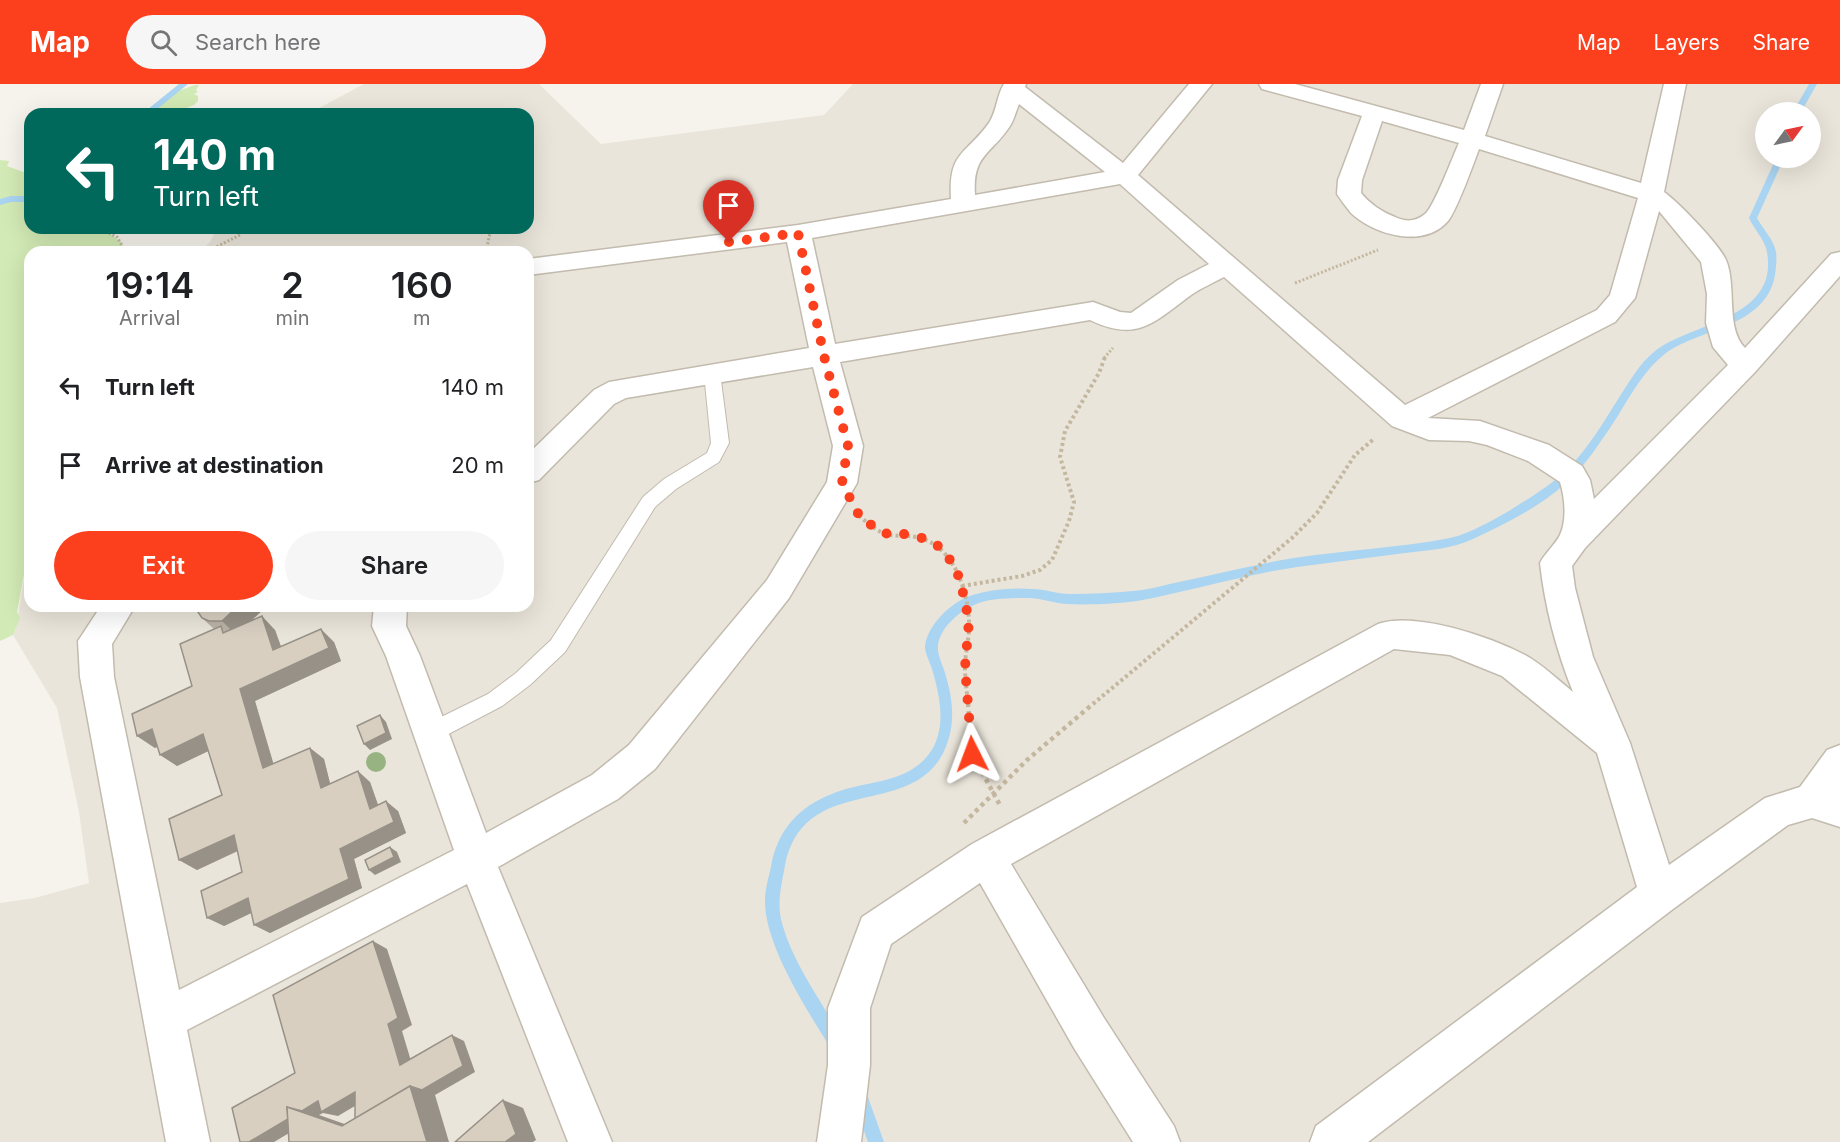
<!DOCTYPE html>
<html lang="en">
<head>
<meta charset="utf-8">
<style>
  body { margin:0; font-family:Inter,sans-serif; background:#f6f6f6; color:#202124; height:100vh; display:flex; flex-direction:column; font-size:22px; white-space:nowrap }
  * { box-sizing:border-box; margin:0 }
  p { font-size:20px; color:#757577 }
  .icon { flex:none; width:33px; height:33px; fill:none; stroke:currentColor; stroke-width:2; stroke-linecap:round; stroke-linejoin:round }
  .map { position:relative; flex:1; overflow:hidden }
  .side { position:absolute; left:24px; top:162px; width:510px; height:366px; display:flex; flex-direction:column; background:#fff; border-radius:18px; box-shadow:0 6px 24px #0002 }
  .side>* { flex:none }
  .top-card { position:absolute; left:24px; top:24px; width:510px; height:126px; border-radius:18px; box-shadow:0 6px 24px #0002; background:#00695c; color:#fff; overflow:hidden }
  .needle { width:39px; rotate:57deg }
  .buttons { position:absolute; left:1755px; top:18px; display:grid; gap:12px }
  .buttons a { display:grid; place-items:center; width:66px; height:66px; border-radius:50%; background:#fff; box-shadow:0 6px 24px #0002; font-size:30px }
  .pin { position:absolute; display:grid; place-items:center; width:51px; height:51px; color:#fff; margin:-62px -26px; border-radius:50% 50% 50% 0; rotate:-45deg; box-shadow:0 0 6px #0007 }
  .pin .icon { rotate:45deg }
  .me { position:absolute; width:66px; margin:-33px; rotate:357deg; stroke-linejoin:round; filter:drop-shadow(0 0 4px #0008) }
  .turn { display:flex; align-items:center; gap:21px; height:126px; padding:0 30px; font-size:27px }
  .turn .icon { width:78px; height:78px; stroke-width:2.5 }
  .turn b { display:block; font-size:42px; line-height:51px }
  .eta { display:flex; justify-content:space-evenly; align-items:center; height:102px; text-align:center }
  .eta b { font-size:36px; font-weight:600; line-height:42px }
  .primary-button { display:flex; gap:12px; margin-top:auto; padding:12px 30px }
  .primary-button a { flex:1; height:69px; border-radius:36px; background:#fc3f1d; color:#fff; font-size:24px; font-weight:600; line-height:69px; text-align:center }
  .primary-button a+a { background:#f6f6f6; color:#202124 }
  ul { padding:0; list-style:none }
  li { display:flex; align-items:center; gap:18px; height:78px; padding:0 30px }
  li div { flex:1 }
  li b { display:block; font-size:22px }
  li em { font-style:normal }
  header { display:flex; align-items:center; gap:36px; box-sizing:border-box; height:84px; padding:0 30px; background:#fc3f1d; color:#fff }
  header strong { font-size:28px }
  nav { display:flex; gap:33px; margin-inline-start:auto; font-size:21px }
  .search { width:420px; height:54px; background:#f6f6f6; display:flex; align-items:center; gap:15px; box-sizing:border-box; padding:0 21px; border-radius:33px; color:#757577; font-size:22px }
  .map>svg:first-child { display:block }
  .residential { fill:#eae5da; fill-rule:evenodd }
  .green { fill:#d2eab5 }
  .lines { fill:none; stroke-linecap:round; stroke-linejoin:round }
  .stream { fill:#a9d4f2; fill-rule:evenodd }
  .lane-casing { stroke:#c2bbae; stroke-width:2 }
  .street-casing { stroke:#c2bbae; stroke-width:3 }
  .path-far2 { stroke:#c4b79f; stroke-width:3; stroke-dasharray:2 2; stroke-linecap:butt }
  .path-far1 { stroke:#c4b79f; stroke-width:4; stroke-dasharray:3 3; stroke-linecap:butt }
  .path { stroke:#c4b79f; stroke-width:4.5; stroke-dasharray:4 4; stroke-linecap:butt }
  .lane { fill:#fff; fill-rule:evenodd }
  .street { fill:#fff; fill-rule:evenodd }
  .tree { fill:#97b381 }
  .wall { fill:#bab2a6 }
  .shaded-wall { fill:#979187 }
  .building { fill:#d8cfc1; stroke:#979187; stroke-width:1.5 }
  .route { stroke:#fc3f1d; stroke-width:10; stroke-dasharray:0 18 }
</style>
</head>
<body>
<header>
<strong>Map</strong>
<div class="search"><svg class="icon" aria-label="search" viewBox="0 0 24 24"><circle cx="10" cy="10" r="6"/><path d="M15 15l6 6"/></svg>Search here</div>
<nav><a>Map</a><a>Layers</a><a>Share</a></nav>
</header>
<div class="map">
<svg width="1840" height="1058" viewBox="0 0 1840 1058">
  <rect width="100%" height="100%" fill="#f6f3ec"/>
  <path class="residential" d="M 364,0 L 539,0 L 601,60 L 824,31 L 853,0 L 1840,0 L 1840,1058 L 0,1058 L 0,819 L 35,814 L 89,799 L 79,728 L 57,624 L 13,551 L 16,544 L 30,458 L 30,522 L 528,522 L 528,168 L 200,168 L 210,158 L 217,144 L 528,144 L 528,30 L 308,30 ZM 1766,28 L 1810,28 L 1810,74 L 1766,74 Z"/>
  <g class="green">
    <path d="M 195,1 L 199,1 L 196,6 L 198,8 L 194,10 L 198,12 L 198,17 L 194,21 L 184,25 L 184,29 L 146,30 L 170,10 Z"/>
    <path d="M 0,76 L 9,77 L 7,82 L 26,89 L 30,86 L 30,144 L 124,144 L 109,149 L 121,158 L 126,168 L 30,168 L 30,458 L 17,528 L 20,534 L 13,551 L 0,557 Z"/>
  </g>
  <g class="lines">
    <g class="stream">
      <path d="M 179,0 L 188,0 L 151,30 L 142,30 Z"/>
      <path d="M 1809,0 L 1817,0 L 1801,28 L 1793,28 Z"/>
      <path d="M 1776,74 L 1784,74 L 1757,134 C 1763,145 1774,156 1776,168 C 1777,175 1776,184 1775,191 C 1766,243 1701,244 1666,269 C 1641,288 1627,319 1610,344 C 1598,361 1587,379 1572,393 C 1546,420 1507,439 1473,455 C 1452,465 1428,466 1405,469 C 1369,474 1333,478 1297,483 C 1256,489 1215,500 1175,509 C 1162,512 1149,515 1137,517 C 1115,520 1088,521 1066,520 C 1054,519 1041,514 1028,514 C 1012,514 988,514 974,521 C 957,529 936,547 938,567 C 939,574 943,582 945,589 C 953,615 956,640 945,665 C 913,738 805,686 785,781 C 782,799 777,816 781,835 C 792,881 824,918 844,960 L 841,965 L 836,968 L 831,965 C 808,927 764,861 765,816 C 765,803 770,790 772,777 C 781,738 808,716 846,705 C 879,696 916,696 934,662 C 946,638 939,609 932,585 C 930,579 925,569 925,563 C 927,543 946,524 963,515 C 980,506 1012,503 1032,505 C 1045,505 1057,510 1070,510 C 1091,510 1113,509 1133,507 C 1149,506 1164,501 1179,498 C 1218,490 1256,480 1294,474 C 1346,466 1399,464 1450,454 C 1477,449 1537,411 1559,393 C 1584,372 1603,339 1620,312 C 1630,297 1639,280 1654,268 C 1691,238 1779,236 1767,168 C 1765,156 1754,145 1749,134 Z"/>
      <path d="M 11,112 L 30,112 L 30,118 L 11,118 L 0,121 L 0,115 Z"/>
      <path d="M 859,1003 L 865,1005 L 884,1058 L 868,1058 L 851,1011 L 853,1005 Z"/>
    </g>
    <g class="lane-casing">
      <path id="lane" d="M 712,283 L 718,285 L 720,289 L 729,359 L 719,378 L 676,405 L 655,423 L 565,568 L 530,601 L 502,622 L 437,656 L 430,658 L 423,656 L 419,649 L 423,642 L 488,610 L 516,589 L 551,556 L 643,413 L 664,395 L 707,369 L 711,359 L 704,289 L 706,285 Z"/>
    </g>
    <g class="street-casing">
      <path id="street" d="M 1004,0 L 1026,0 L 1025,3 L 1123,79 L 1189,0 L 1212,0 L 1138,91 L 1405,321 L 1597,226 L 1610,211 L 1638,114 L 1479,65 C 1473,81 1457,126 1448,137 C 1424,165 1374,151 1351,129 C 1346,123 1341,116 1337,110 L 1338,96 L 1362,32 L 1262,5 L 1259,0 L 1295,0 L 1464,46 L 1481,0 L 1503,0 L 1485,52 L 1641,99 L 1664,0 L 1686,0 L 1664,108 C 1678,118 1719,160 1726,176 C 1737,202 1725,244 1745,264 L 1831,170 L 1840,168 L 1840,192 L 1755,288 L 1585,464 L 1572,482 L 1575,504 L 1593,573 L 1630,659 L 1669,781 L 1765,714 L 1800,703 L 1827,666 L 1840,661 L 1840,743 L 1812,734 L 1788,741 L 1673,825 L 1368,1058 L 1310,1058 L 1316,1042 L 1637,803 L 1597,669 L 1502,592 L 1450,571 L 1394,565 L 1011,780 L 1104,934 L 1174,1042 L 1180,1058 L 1133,1058 L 1074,964 L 980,799 L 891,860 L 870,924 L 870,981 L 861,1058 L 817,1058 L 828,981 L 828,924 L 862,833 L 972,760 L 1378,540 C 1415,527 1491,553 1525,571 C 1542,580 1558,596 1573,608 C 1556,566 1545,523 1540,479 C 1545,469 1555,461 1560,451 C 1567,436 1565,414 1560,398 L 1528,377 L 1487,361 L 1469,357 L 1429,356 L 1392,342 L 1224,193 C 1213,199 1201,204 1191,211 C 1154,238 1138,259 1090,236 L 840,278 L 863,362 L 857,399 L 789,514 L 655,685 L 618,715 L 498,783 L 612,1058 L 568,1058 L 467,800 L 187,946 L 210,1058 L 166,1058 L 80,593 L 78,557 L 101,522 L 135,522 L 112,560 L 114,593 L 179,906 L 454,766 L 386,572 L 372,542 L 374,522 L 407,522 L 406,542 L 420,572 L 486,749 L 592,691 L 629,661 L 767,496 L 827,398 L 833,362 L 813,283 L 626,314 L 614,320 L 539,396 L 528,399 L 528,370 L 594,306 L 609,298 L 809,264 L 787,158 L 528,191 L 528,175 L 798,141 L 951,115 C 948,67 966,71 989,39 C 997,27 997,10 1004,0 ZM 1019,20 L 1105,88 L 975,111 C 972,70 992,70 1010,42 C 1014,36 1016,27 1019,20 ZM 1382,37 L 1459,59 C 1453,72 1434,123 1425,130 C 1415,138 1406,138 1395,133 C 1382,128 1370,120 1361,109 L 1362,96 ZM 1120,100 L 1209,180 L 1178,196 L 1131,229 L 1120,228 L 1093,218 L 835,260 L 812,154 ZM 1659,127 L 1701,178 L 1707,210 L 1706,239 L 1713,263 L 1728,281 L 1594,415 L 1590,396 L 1582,382 L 1549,361 L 1480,337 L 1428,334 L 1615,238 L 1635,214 Z"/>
    </g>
    <g class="path-far2">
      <path d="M 98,144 L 117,153 L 126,168"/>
      <path d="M 206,168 L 240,151 L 245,144"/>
      <path d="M 486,168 L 491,144"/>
      <path d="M 1295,199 L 1378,166"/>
      <path d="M 1104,274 L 1113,264"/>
    </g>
    <g class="path-far1">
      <path d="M 859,432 C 868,439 878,449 890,451 C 906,453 914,450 930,458 C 956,471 968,510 969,537 C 970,553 965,568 965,583 C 965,596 967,608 968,620"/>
      <path d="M 962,502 L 1022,492 L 1040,486 L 1052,476 L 1069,437 L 1074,418 L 1060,373 L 1065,347 L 1099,289 L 1105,273"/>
      <path d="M 1093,620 L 1292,454 L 1317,429 L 1355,371 L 1375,354"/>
    </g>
    <g class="path">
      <path d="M 968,619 L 972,670 L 1001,723"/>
      <path d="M 964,739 L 1027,676 L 1094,619"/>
    </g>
    <use href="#lane" class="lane"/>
    <use href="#street" class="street"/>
  </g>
  <circle class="tree" cx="376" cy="678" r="10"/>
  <path class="wall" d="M 267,522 L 250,537 L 275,546 L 281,563 L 334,558 L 341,577 L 255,617 L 273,680 L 310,664 L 324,675 L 330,700 L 370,698 L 378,721 L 398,727 L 406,749 L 354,775 L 362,804 L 270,849 L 254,841 L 251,829 L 224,842 L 242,788 L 238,767 L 197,786 L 179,776 L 222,711 L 208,667 L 177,682 L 157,663 L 155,664 L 137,652 L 192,602 L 214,545 L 202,534 Z"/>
  <g class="shaded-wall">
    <path d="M 238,522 L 267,522 L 236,551 L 222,537 Z"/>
    <path d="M 262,532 L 275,546 L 287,579 L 273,566 Z"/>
    <path d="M 321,545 L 334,558 L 341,577 L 255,617 L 278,695 L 263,684 L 240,605 Z"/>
    <path d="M 380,631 L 386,638 L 392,655 L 370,666 L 364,660 Z"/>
    <path d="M 152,645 L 169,657 L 155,664 L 137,652 Z"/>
    <path d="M 203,650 L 219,662 L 177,682 L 160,671 Z"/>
    <path d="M 310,664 L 324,675 L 334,715 L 321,704 Z"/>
    <path d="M 358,687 L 370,698 L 383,735 L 370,725 Z"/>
    <path d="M 386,717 L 398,727 L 406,749 L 354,775 L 362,804 L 270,849 L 254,841 L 340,765 Z"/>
    <path d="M 234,751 L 250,761 L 197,786 L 179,776 Z"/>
    <path d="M 390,763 L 397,768 L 401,778 L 375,791 L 369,786 Z"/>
    <path d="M 248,814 L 264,823 L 224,842 L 207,834 Z"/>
    <path d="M 373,857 L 387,865 L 412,941 L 402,947 L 414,987 L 400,981 L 388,940 Z"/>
    <path d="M 452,951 L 464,957 L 475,988 L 435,1011 L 449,1058 L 427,1058 L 342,1042 L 316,1033 L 274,1058 L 249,1058 L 287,1023 L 355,1008 L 370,1013 L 338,1032 L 323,1029 L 319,1031 L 356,1044 L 410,1002 Z"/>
    <path d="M 503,1016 L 523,1024 L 536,1056 L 533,1058 L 505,1058 Z"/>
  </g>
  <g class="building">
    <path d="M 197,522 L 238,522 L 222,537 L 209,537 L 202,534 L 198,528 L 197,523 Z"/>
    <path d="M 262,532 L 273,566 L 321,545 L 329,564 L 240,605 L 263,684 L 310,664 L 321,704 L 358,687 L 370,725 L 386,717 L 394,738 L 340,765 L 349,795 L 254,841 L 248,814 L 207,834 L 201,807 L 242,788 L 234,751 L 179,776 L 169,735 L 222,711 L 203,650 L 160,671 L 152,645 L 137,652 L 132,630 L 192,602 L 180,560 L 221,542 L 223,549 Z"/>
    <path d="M 380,631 L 386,649 L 364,660 L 357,642 Z"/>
    <path d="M 390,763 L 394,773 L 369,786 L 365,776 Z"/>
    <path d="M 373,857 L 398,934 L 388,940 L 400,981 L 452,951 L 463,982 L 422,1006 L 410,1002 L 355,1035 L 355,1008 L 321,1028 L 318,1017 L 302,1027 L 287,1023 L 288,1035 L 249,1058 L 240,1058 L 232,1024 L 295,989 L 273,911 Z"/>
    <path d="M 410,1002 L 427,1058 L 289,1058 L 287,1023 L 342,1042 Z"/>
    <path d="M 503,1016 L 516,1050 L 505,1058 L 455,1058 Z"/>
  </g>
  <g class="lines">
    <path class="route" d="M 729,158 L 798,149 L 824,272 L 848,362 L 842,399 L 861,435 L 889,451 L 906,450 L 922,454 L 938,462 L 951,477 L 960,495 L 969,537 L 965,583 L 972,670"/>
  </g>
</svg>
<div class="buttons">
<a><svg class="needle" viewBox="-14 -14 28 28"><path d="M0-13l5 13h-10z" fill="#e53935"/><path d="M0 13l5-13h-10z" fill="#757577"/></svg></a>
</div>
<div class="pin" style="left:729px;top:158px;background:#d93025"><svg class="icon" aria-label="arrive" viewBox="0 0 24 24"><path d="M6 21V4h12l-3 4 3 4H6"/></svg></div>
<svg class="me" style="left:972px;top:670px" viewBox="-20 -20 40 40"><path d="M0-17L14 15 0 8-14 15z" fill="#fc3f1d" stroke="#fff" stroke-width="4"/></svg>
<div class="top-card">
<div class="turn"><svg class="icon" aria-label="left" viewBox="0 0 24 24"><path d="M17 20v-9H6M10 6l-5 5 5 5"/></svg><div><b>140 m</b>Turn left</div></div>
</div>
<section class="side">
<div class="eta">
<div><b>19:14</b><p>Arrival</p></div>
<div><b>2</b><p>min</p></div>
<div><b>160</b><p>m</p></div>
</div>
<ul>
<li><svg class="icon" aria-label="left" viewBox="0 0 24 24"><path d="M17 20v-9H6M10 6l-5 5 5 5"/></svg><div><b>Turn left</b></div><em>140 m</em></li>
<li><svg class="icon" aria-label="arrive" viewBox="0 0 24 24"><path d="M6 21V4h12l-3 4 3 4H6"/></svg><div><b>Arrive at destination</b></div><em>20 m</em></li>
</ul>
<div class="primary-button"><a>Exit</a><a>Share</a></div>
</section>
</div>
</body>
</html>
